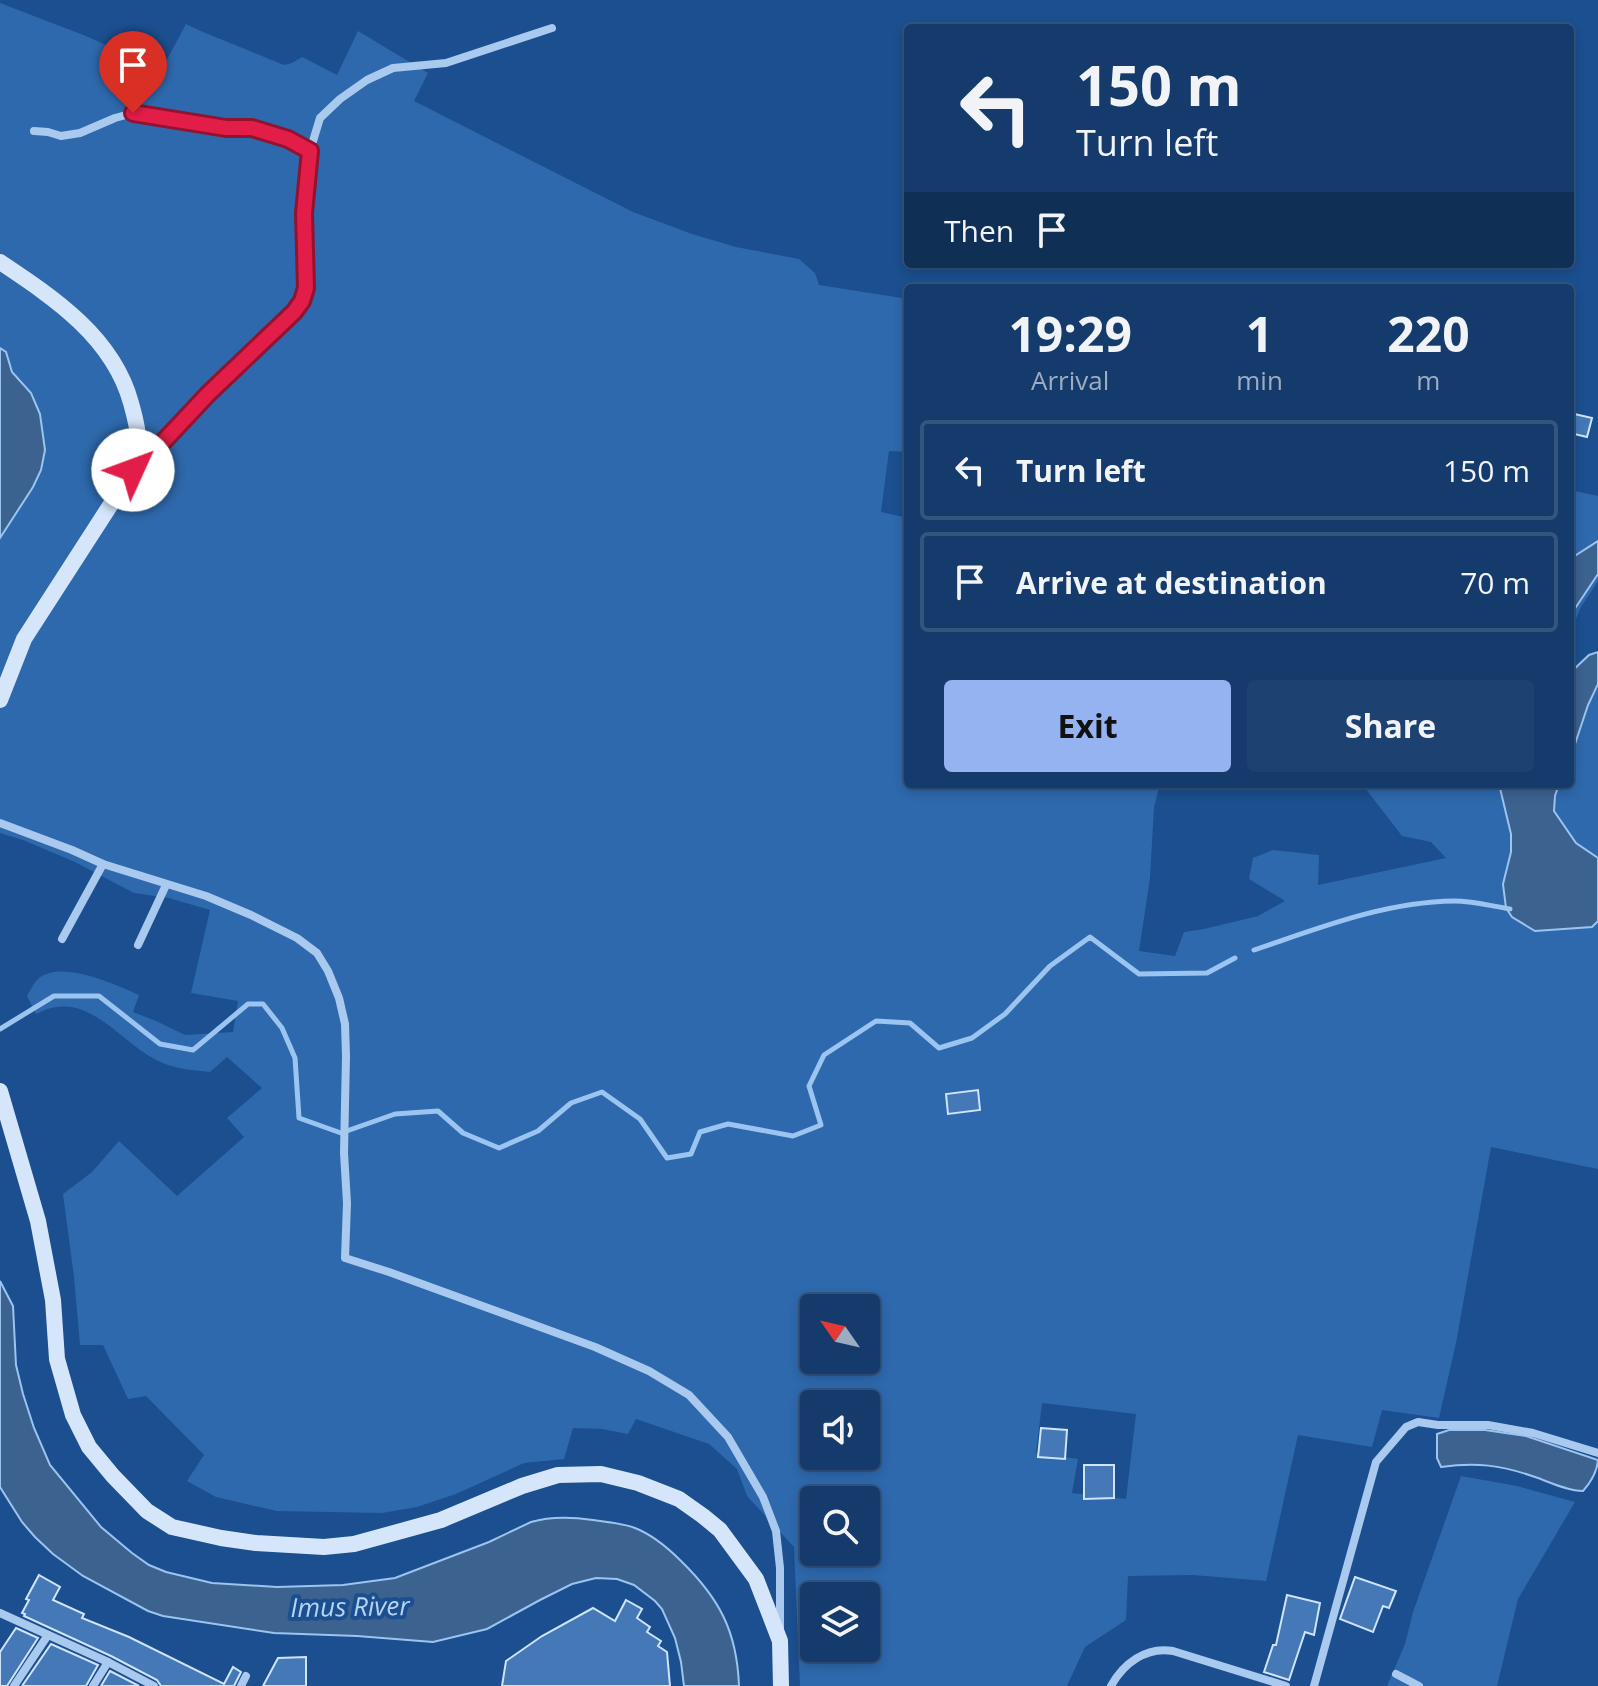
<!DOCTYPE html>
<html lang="en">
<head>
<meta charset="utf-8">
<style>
  body { margin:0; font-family:"Open Sans",sans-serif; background:#1d4271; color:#f1f3f6; height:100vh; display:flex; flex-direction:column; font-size:30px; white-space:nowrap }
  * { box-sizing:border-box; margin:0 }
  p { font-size:26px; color:#9dadc1 }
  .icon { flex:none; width:44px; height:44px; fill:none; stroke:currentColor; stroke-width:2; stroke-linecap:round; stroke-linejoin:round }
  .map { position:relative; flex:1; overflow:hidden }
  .panel { position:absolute; left:904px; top:284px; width:670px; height:504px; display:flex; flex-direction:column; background:#143b6b; border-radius:8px; box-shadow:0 4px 12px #0003,0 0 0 2px #33557e }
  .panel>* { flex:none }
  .top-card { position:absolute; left:904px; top:24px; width:670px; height:244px; border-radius:8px; box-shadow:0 4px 12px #0003,0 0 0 2px #33557e; background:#143b6b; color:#f1f3f6; overflow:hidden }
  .needle { width:52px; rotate:304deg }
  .controls { position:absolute; left:800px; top:1294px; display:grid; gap:16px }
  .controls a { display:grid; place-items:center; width:80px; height:80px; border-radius:8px; background:#143b6b; box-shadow:0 4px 12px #0003,0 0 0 2px #33557e; font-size:40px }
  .pin { position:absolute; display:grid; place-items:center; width:68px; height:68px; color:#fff; margin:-82px -34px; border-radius:50% 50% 50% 0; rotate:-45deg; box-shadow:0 0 8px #0007 }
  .pin .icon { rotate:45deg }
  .me { position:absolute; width:88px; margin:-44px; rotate:47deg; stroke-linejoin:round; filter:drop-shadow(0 0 6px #0008) }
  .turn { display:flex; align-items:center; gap:28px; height:168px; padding:0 40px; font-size:36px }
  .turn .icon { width:104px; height:104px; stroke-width:2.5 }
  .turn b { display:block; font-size:56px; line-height:68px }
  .then { display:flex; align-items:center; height:76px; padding:0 40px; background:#0003; gap:16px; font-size:30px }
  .eta { display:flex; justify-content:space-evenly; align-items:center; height:136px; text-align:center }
  .eta b { font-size:48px; font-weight:700; line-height:56px }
  .primary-button { display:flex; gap:16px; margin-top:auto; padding:16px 40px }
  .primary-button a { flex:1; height:92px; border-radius:8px; background:#95b2f1; color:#111; font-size:32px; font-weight:700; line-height:92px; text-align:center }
  .primary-button a+a { background:#1d4271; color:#f1f3f6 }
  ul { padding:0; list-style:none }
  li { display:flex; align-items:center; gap:24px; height:100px; margin:0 16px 12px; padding:0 24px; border:4px solid #33557e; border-radius:8px }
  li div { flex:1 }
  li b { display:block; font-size:30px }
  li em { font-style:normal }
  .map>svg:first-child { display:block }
  .green { fill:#2e69ad; fill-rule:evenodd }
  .water { fill:#3c6290; stroke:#9cc4f0; stroke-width:2 }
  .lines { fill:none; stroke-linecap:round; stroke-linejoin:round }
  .stream { stroke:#9cc4f0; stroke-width:5 }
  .building { fill:#4478b7; stroke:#cfe3fa; stroke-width:2 }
  .street { stroke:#a9c9ee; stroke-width:8 }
  .secondary { stroke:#d6e6fa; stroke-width:16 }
  .route-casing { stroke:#92132f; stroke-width:20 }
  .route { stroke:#e11d48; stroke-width:14 }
  .labels { text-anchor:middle; stroke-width:8; stroke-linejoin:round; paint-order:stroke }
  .water-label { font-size:26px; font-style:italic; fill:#b5d3f5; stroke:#1b4f8f }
</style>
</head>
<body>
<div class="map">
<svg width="1598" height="1686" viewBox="0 0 1598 1686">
  <rect width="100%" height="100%" fill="#1b4f8f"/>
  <g class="green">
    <path d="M 0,3 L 86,36 L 157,68 L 163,67 L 186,24 L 203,32 L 284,65 L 292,63 L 302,57 L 337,75 L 358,31 L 428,73 L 414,101 L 633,212 L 692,234 L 736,247 L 799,259 L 815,273 L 819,285 L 908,299 L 908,452 L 889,451 L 881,512 L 908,518 L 908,784 L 1160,784 L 1154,807 L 1150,878 L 1139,951 L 1175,956 L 1184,932 L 1204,929 L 1258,916 L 1285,901 L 1249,879 L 1253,858 L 1273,850 L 1319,855 L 1318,885 L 1446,858 L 1431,842 L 1402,836 L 1362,784 L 1499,784 L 1511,834 L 1511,852 L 1503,884 L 1592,927 L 1598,921 L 1598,1169 L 1491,1147 L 1456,1343 L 1439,1418 L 1382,1410 L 1372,1447 L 1298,1435 L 1266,1581 L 1193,1575 L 1128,1576 L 1126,1620 L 1085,1647 L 1067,1686 L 800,1686 L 794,1547 L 747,1496 L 737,1469 L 709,1444 L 636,1419 L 628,1434 L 602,1429 L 573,1428 L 564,1459 L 524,1463 L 456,1494 L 417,1507 L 382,1513 L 277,1511 L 216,1497 L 187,1481 L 204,1455 L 146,1396 L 128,1399 L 103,1345 L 80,1345 L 74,1277 L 63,1194 L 92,1172 L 119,1141 L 177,1196 L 244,1137 L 227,1118 L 262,1088 L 227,1057 L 210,1072 C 191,1070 174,1069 156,1060 C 116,1039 86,987 36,1014 L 27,996 C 30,991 33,984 37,980 C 59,958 116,985 139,995 L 133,1012 L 156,1021 L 185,1035 L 233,1032 L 238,1001 L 191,993 L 210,910 L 169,898 L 134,893 L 75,862 L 23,840 L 0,833 ZM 814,1308 L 866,1308 L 866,1360 L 814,1360 ZM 1042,1403 L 1136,1414 L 1126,1499 L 1072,1493 L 1078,1459 L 1036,1453 ZM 814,1404 L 866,1404 L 866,1456 L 814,1456 ZM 814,1500 L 866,1500 L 866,1552 L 814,1552 ZM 814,1596 L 866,1596 L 866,1648 L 814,1648 Z"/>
    <path d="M 1570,490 L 1598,496 L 1598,541 L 1570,559 Z"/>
    <path d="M 1598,574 L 1598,581 L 1581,607 L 1570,633 L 1570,616 Z"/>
    <path d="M 1598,684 L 1598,858 L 1576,843 L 1554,811 L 1555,796 L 1559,784 L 1570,784 L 1570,759 L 1588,705 Z"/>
    <path d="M 1461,1476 L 1517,1486 L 1575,1502 L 1518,1599 L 1497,1686 L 1387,1686 L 1405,1644 L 1413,1612 Z"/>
  </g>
  <g class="water">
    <path d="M 0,348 L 6,352 L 12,372 L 31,393 L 40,414 L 45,450 L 41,470 L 33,487 L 0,538 Z"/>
    <path d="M 1598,541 L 1598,574 L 1570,616 L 1570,559 Z"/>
    <path d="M 1598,652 L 1598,684 L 1588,705 L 1570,759 L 1570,673 L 1589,655 Z"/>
    <path d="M 1499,784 L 1559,784 L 1555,796 L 1554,811 L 1576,843 L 1598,858 L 1598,921 L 1592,927 L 1535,931 L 1512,917 L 1506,908 L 1503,884 L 1511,852 L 1511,834 Z"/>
    <path d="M 0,1281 L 13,1306 L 16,1365 L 23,1394 L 34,1428 L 50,1465 L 101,1527 L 132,1553 L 149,1565 L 166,1572 L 212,1583 L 277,1587 L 343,1585 L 395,1578 L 489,1542 L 531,1522 C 551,1516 573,1517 593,1520 C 607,1522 622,1523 635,1528 C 653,1535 667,1547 681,1561 C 719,1598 737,1631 739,1686 L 684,1686 L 681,1662 L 675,1638 L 662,1609 L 655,1601 L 634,1585 L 617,1579 L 596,1578 L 572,1584 L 540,1600 L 487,1629 L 433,1642 L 357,1636 L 274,1633 L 163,1616 L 148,1611 L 83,1576 L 53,1554 L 35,1537 L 22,1522 L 0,1487 Z"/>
    <path d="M 1449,1430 L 1485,1430 L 1526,1436 L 1598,1460 C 1597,1472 1591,1482 1583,1491 C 1567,1491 1550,1482 1535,1477 C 1501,1465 1476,1462 1441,1467 L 1437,1458 L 1437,1434 Z"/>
  </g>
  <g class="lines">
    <g class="stream">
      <path d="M 1254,950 C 1319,928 1384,902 1454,901 C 1472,901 1492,906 1510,909"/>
      <path d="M 0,1029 L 54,996 L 99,996 L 160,1044 L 193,1050 L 248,1004 L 263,1004 L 282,1028 L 295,1058 L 299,1118 L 341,1133 L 395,1114 L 438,1111 L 463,1133 L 499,1148 L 538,1131 L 571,1103 L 602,1092 L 640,1119 L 667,1158 L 691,1154 L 700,1132 L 728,1124 L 793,1136 L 821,1125 L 809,1086 L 824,1055 L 876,1021 L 910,1023 L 939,1048 L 972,1038 L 1005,1014 L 1050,966 L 1090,937 L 1139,974 L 1207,973 L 1235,958"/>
    </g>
  </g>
  <g class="building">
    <path d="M 1570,413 L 1592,418 L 1587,437 L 1570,433 Z"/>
    <path d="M 978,1090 L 980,1110 L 948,1114 L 946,1094 Z"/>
    <path d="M 1041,1428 L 1067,1430 L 1065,1459 L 1038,1457 Z"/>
    <path d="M 1084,1465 L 1114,1465 L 1114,1498 L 1084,1499 Z"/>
    <path d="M 39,1575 L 60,1587 L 53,1600 L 84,1614 L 82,1618 L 129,1637 L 224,1684 L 233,1667 L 241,1672 L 234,1686 L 161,1686 L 157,1680 L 111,1656 L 24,1616 L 25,1614 L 22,1613 L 29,1600 L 26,1599 Z"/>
    <path d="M 1355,1577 L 1396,1591 L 1389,1608 L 1383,1606 L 1373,1632 L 1340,1619 Z"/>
    <path d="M 1287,1595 L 1320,1603 L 1314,1635 L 1305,1632 L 1289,1680 L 1264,1672 L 1273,1645 L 1276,1645 Z"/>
    <path d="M 626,1600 L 642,1609 L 637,1618 L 650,1627 L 647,1632 L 661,1641 L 658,1646 L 667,1652 L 670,1686 L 502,1686 L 506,1661 L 542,1636 L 593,1608 L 615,1621 Z"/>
    <path d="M 16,1628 L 38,1638 L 7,1686 L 0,1686 L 0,1652 Z"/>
    <path d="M 51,1644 L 98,1665 L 86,1686 L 22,1686 Z"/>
    <path d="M 306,1657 L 306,1686 L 263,1686 L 278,1658 Z"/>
    <path d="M 110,1671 L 139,1686 L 101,1686 Z"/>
  </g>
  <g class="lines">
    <g class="street">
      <path d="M 34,131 L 48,132 L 61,136 L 80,133 L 115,118 L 133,113 L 226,128 L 252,128 L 288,139 L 310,151"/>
      <path d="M 137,466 L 164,441 L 208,394 L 294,312 L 302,301 L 306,288 L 304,213 L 310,151 L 320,118 L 340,99 L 367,80 L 393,68 L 446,63 L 552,28"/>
      <path d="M 0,823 L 72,850 L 103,864 L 206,896 L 251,915 L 297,938 L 317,953 L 328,971 L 339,998 L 345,1024 L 346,1056 L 344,1153 L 347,1203 L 345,1258 L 389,1272 L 595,1347 L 649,1371 L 689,1395 L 728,1437 L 763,1497 L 776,1531 L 780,1568 L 780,1628"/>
      <path d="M 62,939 L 103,864"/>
      <path d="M 138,945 L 166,885"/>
      <path d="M 0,1613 L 108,1662 L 154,1686"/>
      <path d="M 1396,1674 L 1419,1686"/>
      <path d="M 14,1686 L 48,1635"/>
      <path d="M 93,1686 L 108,1662"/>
      <path d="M 241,1686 L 246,1676"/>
      <path d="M 1111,1686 C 1123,1664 1146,1646 1173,1651 L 1286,1686"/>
      <path d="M 1314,1686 L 1376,1462 L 1406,1427 L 1418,1422 L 1438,1425 L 1488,1425 L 1533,1433 L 1598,1453"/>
    </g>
    <g class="secondary">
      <path d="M 0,262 C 54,298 113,337 131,403 C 134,414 138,427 138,439 C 139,449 135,460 133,470 L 24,639 L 0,700"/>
      <path d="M 0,1091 L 38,1221 L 53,1300 L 57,1359 L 73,1415 L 89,1447 L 113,1476 L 147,1511 L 172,1527 L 221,1538 L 256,1543 L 324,1547 L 354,1544 L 441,1520 L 522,1486 L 558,1475 L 601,1474 L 638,1483 L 679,1499 L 703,1516 L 720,1530 L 756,1579 L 780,1641 L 781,1686"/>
    </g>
  </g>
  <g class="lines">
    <g class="route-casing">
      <path id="route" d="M 133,113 L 226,128 L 252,128 L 288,139 L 310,151 L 304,213 L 306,288 L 302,301 L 294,312 L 208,394 L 164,441 L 133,470"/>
    </g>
    <use href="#route" class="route"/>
  </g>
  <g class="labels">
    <g class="water-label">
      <text transform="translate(350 1607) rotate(-1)" y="9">Imus River</text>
    </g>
  </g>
</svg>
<div class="controls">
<a><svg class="needle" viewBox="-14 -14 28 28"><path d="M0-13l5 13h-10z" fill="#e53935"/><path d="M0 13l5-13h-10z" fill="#9dadc1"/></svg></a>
<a><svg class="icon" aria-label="sound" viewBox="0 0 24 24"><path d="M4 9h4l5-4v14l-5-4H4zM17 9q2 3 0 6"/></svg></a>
<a><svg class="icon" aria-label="search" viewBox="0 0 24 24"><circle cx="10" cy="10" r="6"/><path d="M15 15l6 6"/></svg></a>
<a><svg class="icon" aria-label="layers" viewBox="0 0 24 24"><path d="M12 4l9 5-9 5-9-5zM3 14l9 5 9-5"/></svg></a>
</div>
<div class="pin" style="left:133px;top:113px;background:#d93025"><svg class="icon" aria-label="arrive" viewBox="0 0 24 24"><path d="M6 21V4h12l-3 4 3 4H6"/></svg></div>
<svg class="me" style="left:133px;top:470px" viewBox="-20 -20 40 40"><circle r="19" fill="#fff"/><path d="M0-13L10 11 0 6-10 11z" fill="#e11d48"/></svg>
<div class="top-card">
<div class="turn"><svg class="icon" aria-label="left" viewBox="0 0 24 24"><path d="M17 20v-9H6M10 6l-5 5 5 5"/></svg><div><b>150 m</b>Turn left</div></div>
<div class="then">Then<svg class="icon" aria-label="arrive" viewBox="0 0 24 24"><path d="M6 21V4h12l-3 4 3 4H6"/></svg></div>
</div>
<section class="panel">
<div class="eta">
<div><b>19:29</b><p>Arrival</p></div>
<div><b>1</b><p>min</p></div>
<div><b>220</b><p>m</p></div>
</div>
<ul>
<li><svg class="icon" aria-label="left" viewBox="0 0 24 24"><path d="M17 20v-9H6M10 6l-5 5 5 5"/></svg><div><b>Turn left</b></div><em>150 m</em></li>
<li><svg class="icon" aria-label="arrive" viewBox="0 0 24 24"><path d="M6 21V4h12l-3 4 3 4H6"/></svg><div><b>Arrive at destination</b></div><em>70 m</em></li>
</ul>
<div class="primary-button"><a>Exit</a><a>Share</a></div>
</section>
</div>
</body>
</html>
